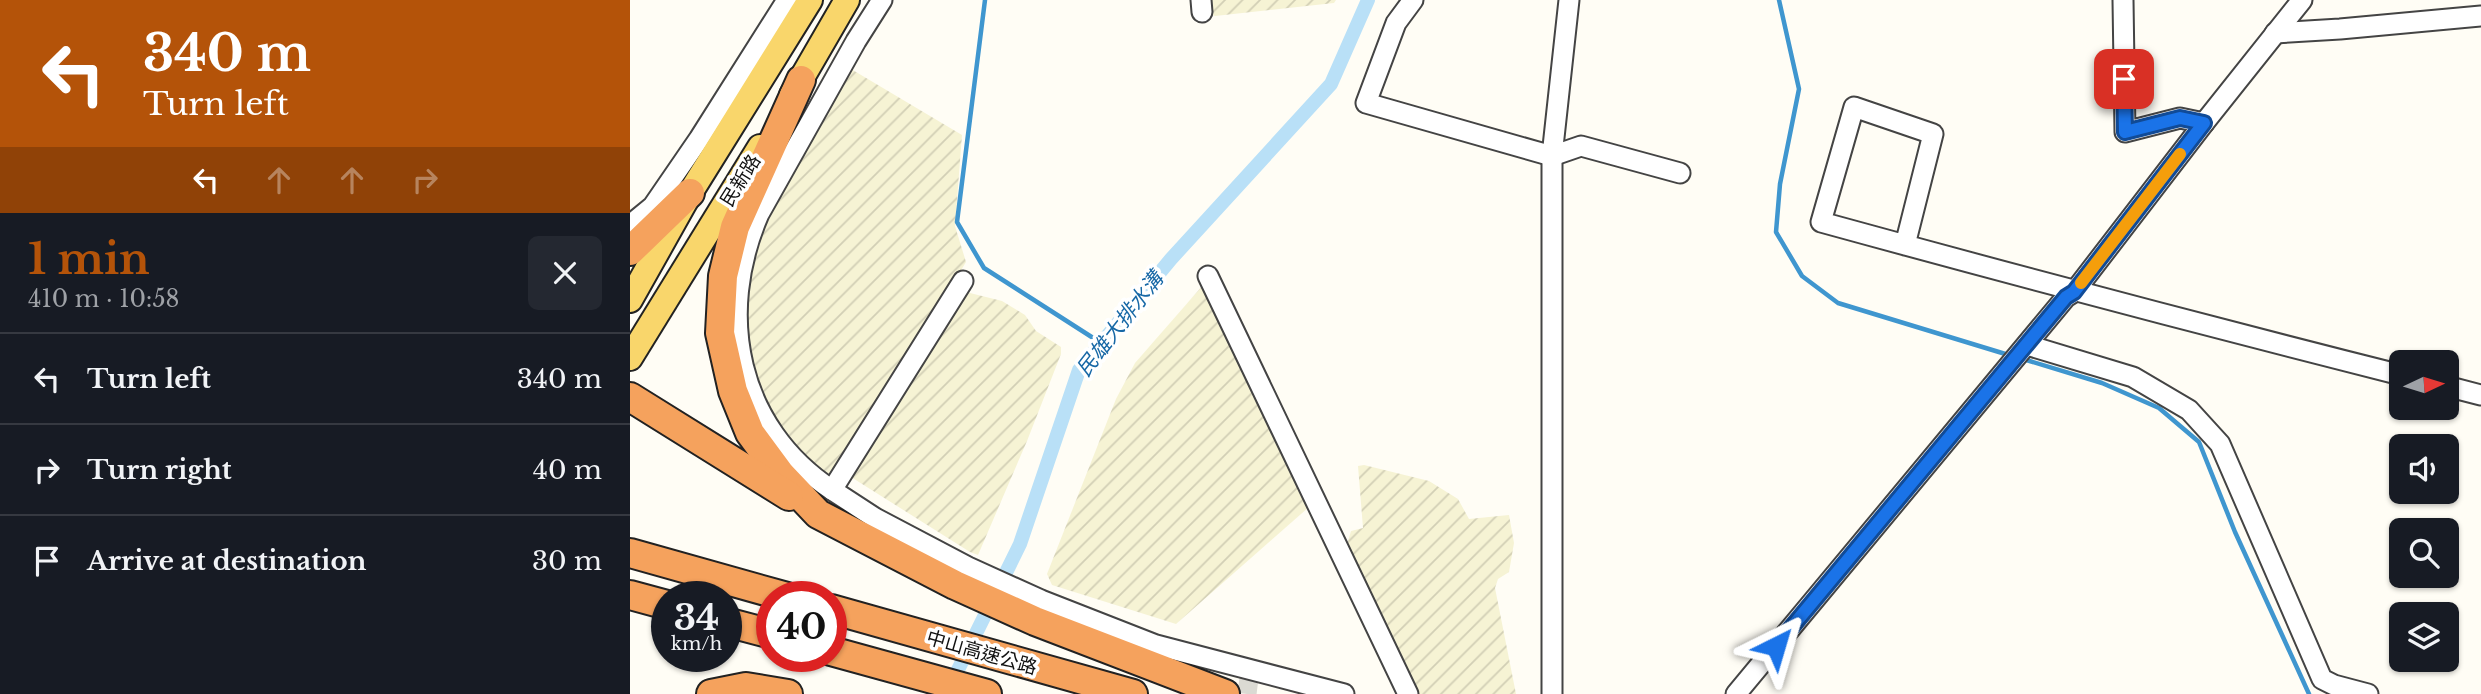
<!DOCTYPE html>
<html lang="en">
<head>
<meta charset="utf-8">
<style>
  body { margin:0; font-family:"Libre Baskerville","Noto Sans TC",serif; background:#242831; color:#f1f3f6; height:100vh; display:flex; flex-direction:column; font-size:26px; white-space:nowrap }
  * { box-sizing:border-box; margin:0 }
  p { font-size:23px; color:#9ea1a6 }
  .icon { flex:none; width:38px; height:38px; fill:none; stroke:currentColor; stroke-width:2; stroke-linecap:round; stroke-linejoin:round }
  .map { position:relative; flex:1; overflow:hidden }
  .panel { display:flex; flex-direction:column; background:#171b24; width:630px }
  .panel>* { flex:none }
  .hud { background:#b45309; color:#fff; overflow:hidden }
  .needle { width:46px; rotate:86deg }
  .buttons { position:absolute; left:1759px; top:350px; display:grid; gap:14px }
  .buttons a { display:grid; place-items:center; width:70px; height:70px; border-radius:10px; background:#171b24; box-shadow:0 2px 5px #0004; font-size:35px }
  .speed { position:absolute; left:21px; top:581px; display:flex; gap:14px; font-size:35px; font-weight:700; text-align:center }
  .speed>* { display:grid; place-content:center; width:91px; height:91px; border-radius:50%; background:#171b24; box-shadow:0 2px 5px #0004; line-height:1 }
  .speed small { font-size:18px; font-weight:400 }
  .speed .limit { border:10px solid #d22; background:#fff; color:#111 }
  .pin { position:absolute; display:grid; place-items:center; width:60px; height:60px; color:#fff; margin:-30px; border-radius:14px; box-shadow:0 4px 10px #0006 }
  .me { position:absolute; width:77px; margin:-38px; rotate:40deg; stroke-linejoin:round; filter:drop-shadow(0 0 5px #0008) }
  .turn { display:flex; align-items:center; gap:24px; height:147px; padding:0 28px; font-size:32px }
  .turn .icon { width:91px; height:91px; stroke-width:2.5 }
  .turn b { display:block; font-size:49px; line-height:60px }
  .lanes { display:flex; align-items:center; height:66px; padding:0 28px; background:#0003; justify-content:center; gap:35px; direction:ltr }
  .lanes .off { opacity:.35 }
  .round { display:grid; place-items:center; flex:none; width:74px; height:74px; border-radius:10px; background:#242831 }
  .headline { display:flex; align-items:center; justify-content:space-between; height:119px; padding:0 28px }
  h1 { font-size:42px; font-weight:700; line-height:52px; color:#b45309 }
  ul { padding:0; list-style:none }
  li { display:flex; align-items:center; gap:21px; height:91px; padding:0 28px; border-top:2px solid #363941 }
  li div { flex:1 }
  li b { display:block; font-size:26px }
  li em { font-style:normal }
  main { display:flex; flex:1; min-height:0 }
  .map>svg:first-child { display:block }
  .farmland { fill:url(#farmland-furrows) }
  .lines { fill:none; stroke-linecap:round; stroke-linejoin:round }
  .stream { stroke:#3f96cf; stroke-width:4.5 }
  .canal { stroke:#b9e0f7; stroke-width:14 }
  .minor-tunnel { stroke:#dbdad3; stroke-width:19; stroke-dasharray:19 10; stroke-linecap:butt }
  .minor-casing { stroke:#444; stroke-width:23 }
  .major-casing { stroke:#222; stroke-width:28 }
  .highway-casing { stroke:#222; stroke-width:32 }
  .minor { stroke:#fff; stroke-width:19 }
  .major { stroke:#f9d66b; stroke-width:24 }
  .highway { stroke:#f5a25d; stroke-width:28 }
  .route-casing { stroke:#114b97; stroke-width:18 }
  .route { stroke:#1a73e8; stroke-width:12 }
  .slow { stroke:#f59e0b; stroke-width:12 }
  .labels { text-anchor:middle; stroke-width:7; stroke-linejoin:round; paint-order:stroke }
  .street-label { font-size:19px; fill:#111; stroke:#fff }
  .water-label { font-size:21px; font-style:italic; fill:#1768a6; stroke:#fff }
</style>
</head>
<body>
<main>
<section class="panel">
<div class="hud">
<div class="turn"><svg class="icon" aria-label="left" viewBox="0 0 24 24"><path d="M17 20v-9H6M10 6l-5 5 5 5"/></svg><div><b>340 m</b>Turn left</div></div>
<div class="lanes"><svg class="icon" aria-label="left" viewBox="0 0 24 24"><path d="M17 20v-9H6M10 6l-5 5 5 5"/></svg><svg class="icon off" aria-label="ahead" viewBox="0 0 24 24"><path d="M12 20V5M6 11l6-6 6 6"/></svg><svg class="icon off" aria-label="ahead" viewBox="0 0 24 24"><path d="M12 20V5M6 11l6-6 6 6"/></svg><svg class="icon off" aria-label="right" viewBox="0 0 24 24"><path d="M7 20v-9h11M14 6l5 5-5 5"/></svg></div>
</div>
<div class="headline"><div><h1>1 min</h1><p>410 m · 10:58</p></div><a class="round"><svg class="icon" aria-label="close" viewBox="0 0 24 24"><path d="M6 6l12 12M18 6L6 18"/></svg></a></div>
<ul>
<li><svg class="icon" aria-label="left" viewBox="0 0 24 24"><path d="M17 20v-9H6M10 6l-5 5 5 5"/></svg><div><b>Turn left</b></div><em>340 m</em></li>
<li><svg class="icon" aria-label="right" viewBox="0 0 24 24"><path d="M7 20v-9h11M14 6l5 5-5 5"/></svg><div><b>Turn right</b></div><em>40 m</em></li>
<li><svg class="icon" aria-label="arrive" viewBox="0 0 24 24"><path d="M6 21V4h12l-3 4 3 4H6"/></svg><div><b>Arrive at destination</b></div><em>30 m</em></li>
</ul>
</section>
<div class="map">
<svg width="1851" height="694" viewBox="0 0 1851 694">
  <defs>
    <pattern id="farmland-furrows" width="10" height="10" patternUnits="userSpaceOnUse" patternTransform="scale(1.75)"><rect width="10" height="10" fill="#f6f3d4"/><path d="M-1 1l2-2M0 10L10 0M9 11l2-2" fill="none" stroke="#d2cfb5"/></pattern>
  </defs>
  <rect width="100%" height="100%" fill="#fffdf5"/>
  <g class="farmland">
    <path d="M 577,0 L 706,0 L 704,3 L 585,16 L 578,13 Z"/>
    <path d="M 221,69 L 332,135 L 325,226 L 336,262 L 224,448 L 207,473 L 199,476 L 190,473 L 141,419 L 119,361 L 114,331 L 119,268 L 143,204 Z"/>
    <path d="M 574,284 L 679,507 L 546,624 L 422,585 L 417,574 L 486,399 L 505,363 Z"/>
    <path d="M 336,292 L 372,301 L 395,315 L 406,331 L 431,347 L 431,354 L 397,441 L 348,555 L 340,552 L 221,477 Z"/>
    <path d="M 734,465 L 799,481 L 828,499 L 839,519 L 879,515 L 884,543 L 879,572 L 868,579 L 865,588 L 886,694 L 787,694 L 715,551 L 721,531 L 733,528 L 728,466 Z"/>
  </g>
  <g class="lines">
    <g class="stream">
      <path d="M 355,0 L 327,222 L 354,268 L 471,343"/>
      <path d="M 1149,0 L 1169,89 L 1150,184 L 1146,232 L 1172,276 L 1208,303 L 1382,356"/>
      <path d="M 1393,359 L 1472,383 L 1529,408 L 1569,442 L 1605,532 L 1679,694"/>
    </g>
    <path class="canal" d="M 320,686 L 390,544 L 449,370 L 541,259 L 701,84 L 738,0"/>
    <path class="minor-tunnel" d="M 617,694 L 620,670"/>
    <g class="minor-casing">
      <g id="minor">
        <path d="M 252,0 L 226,41 L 129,214 C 85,315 107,427 202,490 L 333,281"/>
        <path d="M 571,0 L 572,12"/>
        <path d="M 783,0 L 766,23 L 736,103 L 922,156 L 951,146 L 1050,173"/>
        <path d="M 1493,0 L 1495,132 L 1550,118 L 1574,123"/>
        <path d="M 1645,33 L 1710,29 L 1851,16"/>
        <path d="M 0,225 L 23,206 L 69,139 L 157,0"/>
        <path d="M 1275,245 L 1303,134 L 1224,107 L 1191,222 C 1384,275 1577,326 1771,375"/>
        <path d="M 578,276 L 778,694"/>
        <path d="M 1397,345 L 1503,377 L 1559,410 L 1590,444 L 1692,679 L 1704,685 L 1738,694"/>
        <path d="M 1816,386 L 1851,395"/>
        <path d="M 202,490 L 245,518 L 338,567 L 411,600 L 526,645 L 714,694"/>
        <path d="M 922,694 L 922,156 L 939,0"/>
        <path d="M 1106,694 L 1436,297 L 1444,292 L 1574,123 L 1672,0"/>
      </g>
    </g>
    <g class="major-casing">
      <g id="major">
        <path d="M 162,95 L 217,0"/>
        <path d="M 0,300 L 60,193 L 180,0"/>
        <path d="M 0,358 L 130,147"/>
      </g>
    </g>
    <g class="highway-casing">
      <g id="highway">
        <path d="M 171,80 L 105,227 L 93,276 L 90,333 L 103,391 L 120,433 L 151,475 L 188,514 L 325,585 L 405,621 L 595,694"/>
        <path d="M 0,251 L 60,193"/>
        <path d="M 0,397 L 159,496"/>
        <path d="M 0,553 L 157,597"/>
        <path d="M 0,595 L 37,605"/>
        <path d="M 201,609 L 503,694"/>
        <path d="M 96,622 L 142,634"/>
        <path d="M 201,651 L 357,694"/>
        <path d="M 81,694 L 116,687 L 158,694"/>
      </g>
    </g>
    <use href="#minor" class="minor"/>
    <use href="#major" class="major"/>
    <use href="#highway" class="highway"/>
  </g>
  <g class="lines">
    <g class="route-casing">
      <path id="route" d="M 1146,646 L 1436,297 L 1444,292 L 1574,123 L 1550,118 L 1495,132 L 1494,79"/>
    </g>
    <use href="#route" class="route"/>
    <path class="slow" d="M 1451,283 L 1550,154"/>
  </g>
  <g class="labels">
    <g class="street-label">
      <text transform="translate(110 180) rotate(-58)" y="7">民新路</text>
      <text transform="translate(352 652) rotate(16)" y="7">中山高速公路</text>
    </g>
    <g class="water-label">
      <text transform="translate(490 324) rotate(-52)" y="7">民雄大排水溝</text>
    </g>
  </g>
</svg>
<div class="buttons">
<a><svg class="needle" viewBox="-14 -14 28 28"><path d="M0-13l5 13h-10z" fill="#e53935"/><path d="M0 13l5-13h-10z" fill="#9ea1a6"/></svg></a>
<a><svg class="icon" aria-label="sound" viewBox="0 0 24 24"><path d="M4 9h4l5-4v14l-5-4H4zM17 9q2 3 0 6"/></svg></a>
<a><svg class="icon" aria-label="search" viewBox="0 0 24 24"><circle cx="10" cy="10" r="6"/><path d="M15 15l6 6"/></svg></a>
<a><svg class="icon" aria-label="layers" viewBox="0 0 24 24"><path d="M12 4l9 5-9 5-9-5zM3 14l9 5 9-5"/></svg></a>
</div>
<div class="speed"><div>34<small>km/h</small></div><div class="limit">40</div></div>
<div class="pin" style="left:1494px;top:79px;background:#d93025"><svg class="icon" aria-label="arrive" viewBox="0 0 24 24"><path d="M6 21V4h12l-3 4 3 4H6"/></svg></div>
<svg class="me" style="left:1146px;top:646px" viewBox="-20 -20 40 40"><path d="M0-17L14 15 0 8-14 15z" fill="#1a73e8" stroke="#fff" stroke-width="4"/></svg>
</div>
</main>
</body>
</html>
